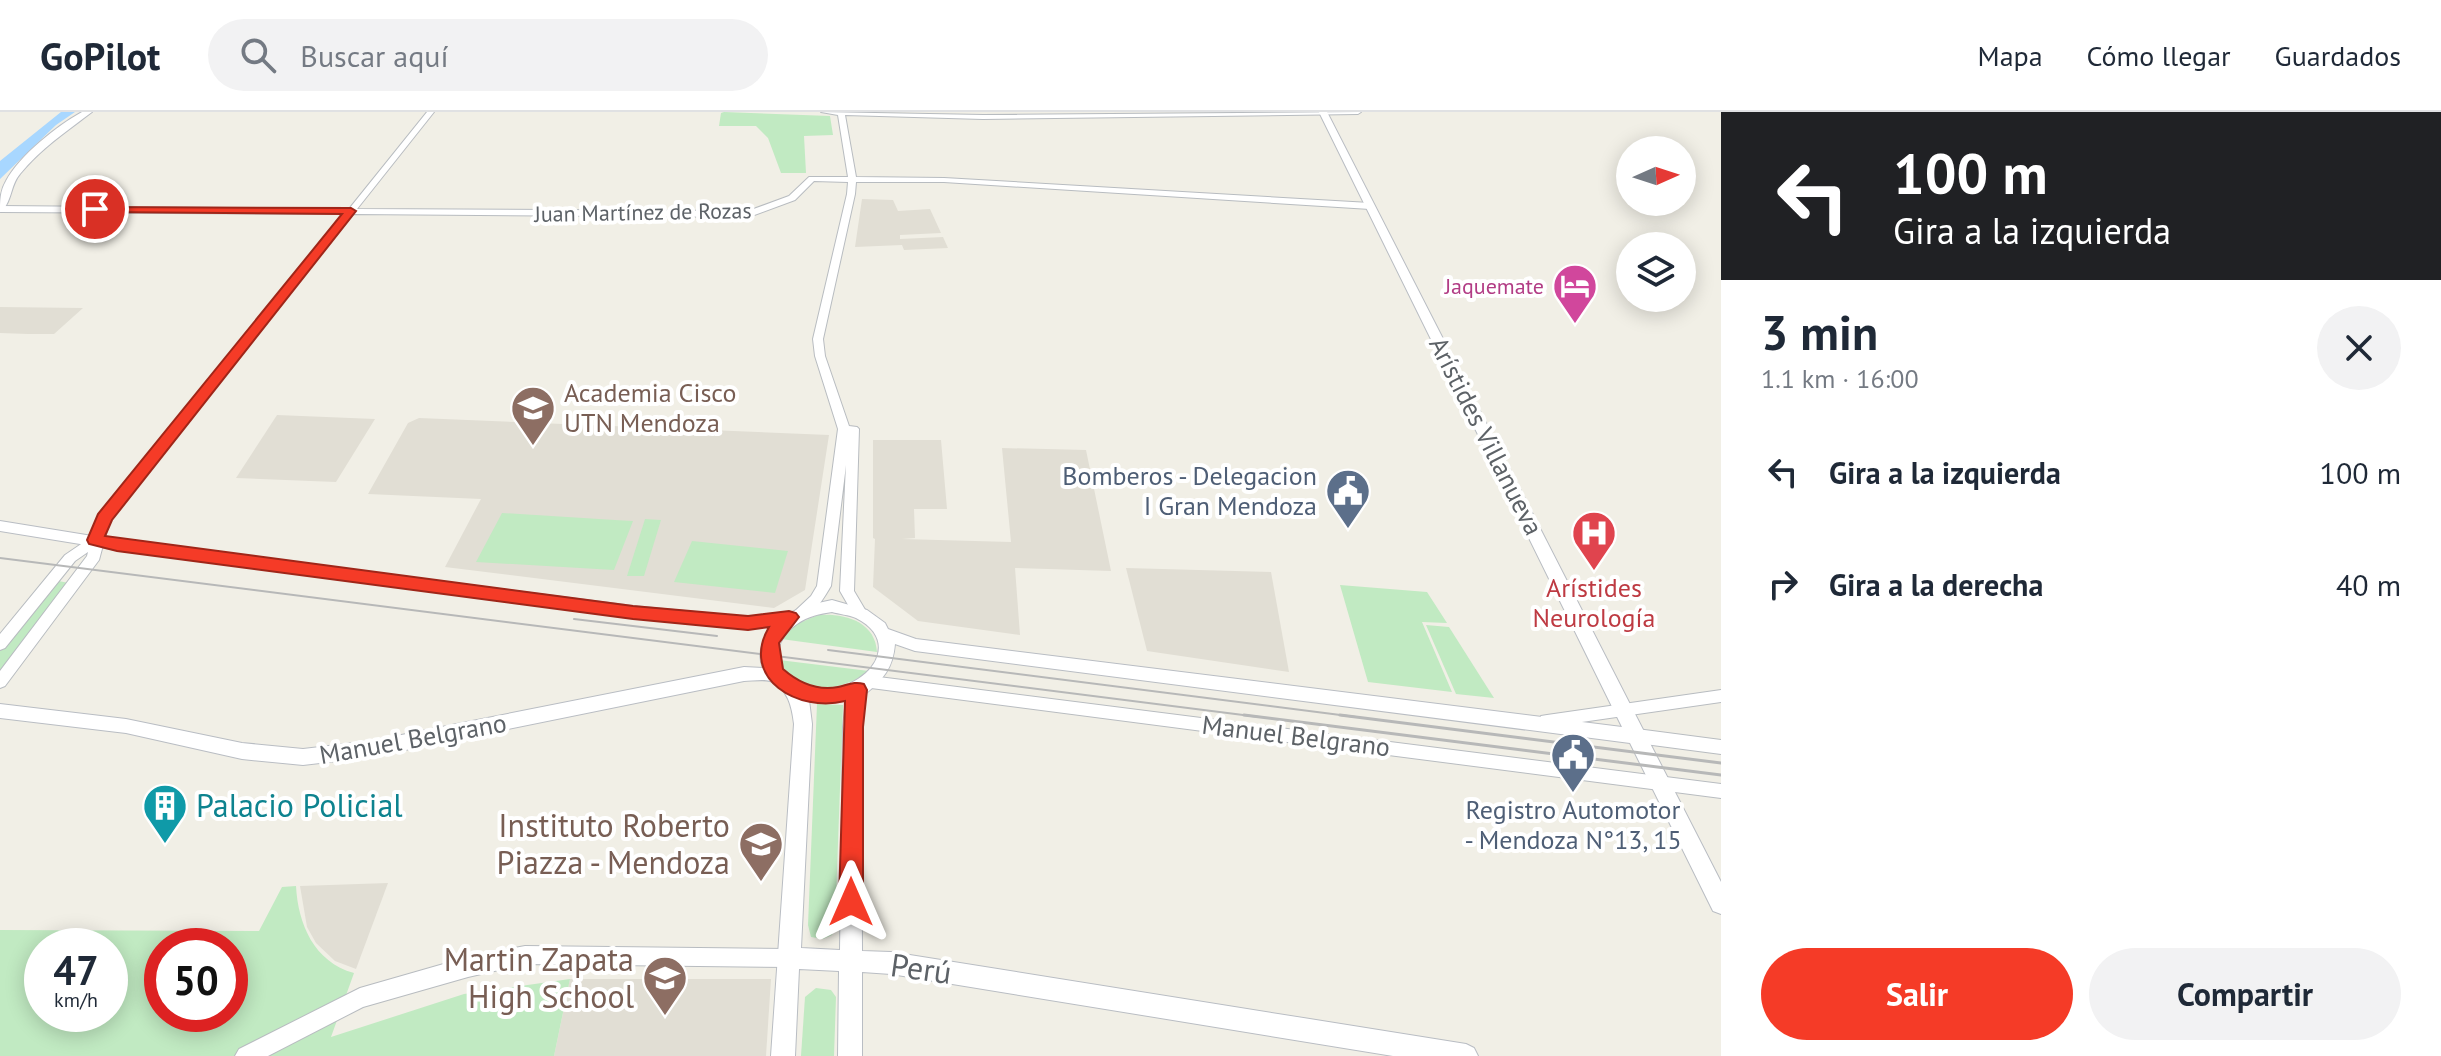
<!DOCTYPE html>
<html lang="es">
<head>
<meta charset="utf-8">
<style>
  body { margin:0; font-family:"PT Sans",sans-serif; background:#f2f2f3; color:#1f2937; height:100vh; display:flex; flex-direction:column; font-size:30px; white-space:nowrap }
  * { box-sizing:border-box; margin:0 }
  p { font-size:26px; color:#747a83 }
  .icon { flex:none; width:44px; height:44px; fill:none; stroke:currentColor; stroke-width:2; stroke-linecap:round; stroke-linejoin:round }
  .map { position:relative; flex:1; overflow:hidden }
  .panel { display:flex; flex-direction:column; background:#fff; width:720px }
  .panel>* { flex:none }
  .hud { background:#202124; color:#fff; overflow:hidden }
  .needle { width:52px; rotate:87deg }
  .buttons { position:absolute; left:1616px; top:24px; display:grid; gap:16px }
  .buttons a { display:grid; place-items:center; width:80px; height:80px; border-radius:50%; background:#fff; box-shadow:0 4px 20px #0003; font-size:40px }
  .speed { position:absolute; left:24px; top:816px; display:flex; gap:16px; font-size:40px; font-weight:700; text-align:center }
  .speed>* { display:grid; place-content:center; width:104px; height:104px; border-radius:50%; background:#fff; box-shadow:0 4px 20px #0003; line-height:1 }
  .speed small { font-size:20px; font-weight:400 }
  .speed .limit { border:12px solid #d22; background:#fff; color:#111 }
  .pin { position:absolute; display:grid; place-items:center; width:68px; height:68px; color:#fff; margin:-34px; border:4px solid #fff; border-radius:50%; box-shadow:0 2px 8px #0007 }
  .me { position:absolute; width:88px; margin:-44px; rotate:0deg; stroke-linejoin:round; filter:drop-shadow(0 0 6px #0008) }
  .turn { display:flex; align-items:center; gap:28px; height:168px; padding:0 40px; font-size:36px }
  .turn .icon { width:104px; height:104px; stroke-width:2.5 }
  .turn b { display:block; font-size:56px; line-height:68px }
  .round { display:grid; place-items:center; flex:none; width:84px; height:84px; border-radius:42px; background:#f2f2f3 }
  .headline { display:flex; align-items:center; justify-content:space-between; height:136px; padding:0 40px }
  h1 { font-size:48px; font-weight:600; line-height:60px }
  .primary-button { display:flex; gap:16px; margin-top:auto; padding:16px 40px }
  .primary-button a { flex:1; height:92px; border-radius:48px; background:#f53b27; color:#fff; font-size:32px; font-weight:600; line-height:92px; text-align:center }
  .primary-button a+a { background:#f2f2f3; color:#1f2937 }
  ul { padding:0; list-style:none }
  li { display:flex; align-items:center; gap:24px; height:112px; padding:0 40px }
  li div { flex:1 }
  li b { display:block; font-size:30px }
  li em { font-style:normal }
  header { display:flex; align-items:center; gap:48px; box-sizing:border-box; height:112px; padding:0 40px; background:#fff; border-bottom:2px solid #e0e1e3 }
  header strong { font-size:38px }
  nav { display:flex; gap:44px; margin-inline-start:auto; font-size:28px }
  .search { width:560px; height:72px; background:#f2f2f3; display:flex; align-items:center; gap:20px; box-sizing:border-box; padding:0 28px; border-radius:44px; color:#747a83; font-size:30px }
  main { display:flex; flex:1; min-height:0 }
  .map>svg:first-child { display:block }
  .education { fill:#e1ded4 }
  .green { fill:#c1eac2; fill-rule:evenodd }
  .water { fill:#a8d7ff }
  .lines { fill:none; stroke-linecap:round; stroke-linejoin:round }
  .tertiary-casing { stroke:#b8bcc0; stroke-width:2 }
  .secondary-casing { stroke:#b9bdc3; stroke-width:2 }
  .tertiary { fill:#fff; fill-rule:evenodd }
  .secondary { fill:#fff; fill-rule:evenodd }
  .tram-far1 { stroke:#b7b8b8; stroke-width:2 }
  .tram { stroke:#b7b8b8; stroke-width:3 }
  .route { fill:#f53b27; stroke:#9f2619; stroke-width:2 }
  .labels { text-anchor:middle; stroke-width:8; stroke-linejoin:round; paint-order:stroke }
  .far-street-label { font-size:22px; fill:#5d6267; stroke:#fff }
  .far-hotel-label { font-size:22px; fill:#b23c85; stroke:#fff; text-anchor:end }
  .education-label { font-size:26px; fill:#785e54; stroke:#fff; text-anchor:start }
  .street-label { font-size:26px; fill:#5d6267; stroke:#fff }
  .service-label { font-size:26px; fill:#4e5e75; stroke:#fff; text-anchor:end }
  .health-label { font-size:26px; fill:#be3a42; stroke:#fff }
  .near-culture-label { font-size:32px; fill:#0d838f; stroke:#fff; text-anchor:start }
  .near-education-label { font-size:32px; fill:#785e54; stroke:#fff; text-anchor:end }
  .near-street-label { font-size:32px; fill:#5d6267; stroke:#fff }
</style>
</head>
<body>
<header>
<strong>GoPilot</strong>
<div class="search"><svg class="icon" aria-label="search" viewBox="0 0 24 24"><circle cx="10" cy="10" r="6"/><path d="M15 15l6 6"/></svg>Buscar aquí</div>
<nav><a>Mapa</a><a>Cómo llegar</a><a>Guardados</a></nav>
</header>
<main>
<div class="map">
<svg width="1721" height="944" viewBox="0 0 1721 944">
  <rect width="100%" height="100%" fill="#f1efe6"/>
  <g class="education">
    <path d="M 862,87 L 893,88 L 898,99 L 930,97 L 941,121 L 900,123 L 900,127 L 943,125 L 948,136 L 904,138 L 902,133 L 855,135 Z"/>
    <path d="M 0,195 L 83,196 L 54,222 L 28,222 L 0,221 Z"/>
    <path d="M 277,303 L 375,307 L 336,370 L 236,366 Z"/>
    <path d="M 419,306 L 829,323 L 805,478 L 774,496 L 445,455 L 481,387 L 368,382 L 408,311 Z"/>
    <path d="M 873,328 L 941,328 L 947,397 L 914,397 L 915,426 L 902,427 L 1011,430 L 1002,336 L 1086,338 L 1111,459 L 1015,456 L 1020,523 L 918,509 L 873,475 L 875,427 L 873,426 Z"/>
    <path d="M 1126,456 L 1271,460 L 1289,560 L 1147,539 Z"/>
    <path d="M 388,771 L 356,857 L 335,849 L 316,831 L 307,815 L 300,774 Z"/>
    <path d="M 570,867 L 771,867 L 766,944 L 554,944 Z"/>
  </g>
  <g class="green">
    <path d="M 724,0 L 830,4 L 833,23 L 804,24 L 806,61 L 781,61 L 768,26 L 756,14 L 719,14 L 721,1 Z"/>
    <path d="M 502,401 L 615,408 L 633,409 L 614,458 L 476,450 Z"/>
    <path d="M 645,407 L 661,408 L 644,464 L 627,464 Z"/>
    <path d="M 692,429 L 788,439 L 775,481 L 674,470 Z"/>
    <path d="M 53,468 L 69,471 L 0,563 L 0,538 Z"/>
    <path d="M 1340,473 L 1427,480 L 1447,511 L 1422,510 L 1452,580 L 1368,570 Z"/>
    <path d="M 818,503 C 844,501 875,509 877,540 L 781,527 L 790,515 Z"/>
    <path d="M 1426,513 L 1449,515 L 1494,586 L 1456,582 Z"/>
    <path d="M 779,548 L 869,559 C 840,581 797,585 779,548 Z"/>
    <path d="M 817,592 L 843,593 L 835,814 L 832,823 L 823,827 L 811,825 L 808,813 Z"/>
    <path d="M 296,774 C 298,812 314,850 354,861 L 331,925 L 464,882 L 570,867 L 554,944 L 0,944 L 0,818 L 259,819 L 282,775 ZM 42,834 L 110,834 L 110,902 L 42,902 ZM 162,834 L 230,834 L 230,902 L 162,902 Z"/>
    <path d="M 816,876 L 831,878 L 836,885 L 834,944 L 801,944 L 805,885 Z"/>
  </g>
  <path class="water" d="M 61,0 L 75,0 L 56,13 L 0,67 L 0,49 Z"/>
  <g class="lines">
    <g class="tertiary-casing">
      <g id="tertiary">
        <path d="M 427,0 L 434,0 L 357,97 L 748,99 L 789,84 L 809,65 L 848,65 L 838,3 L 821,0 L 983,3 L 1361,0 L 1358,2 L 983,7 L 845,3 L 856,65 L 944,66 L 1370,91 L 1374,94 L 1370,97 L 944,70 L 856,70 L 855,82 L 823,227 L 825,244 L 849,314 L 857,315 L 859,317 L 854,479 L 867,501 L 860,506 L 855,505 L 840,479 L 846,353 L 831,474 C 823,487 814,505 797,503 L 795,499 L 811,484 L 817,474 L 838,317 L 815,244 L 813,227 L 847,82 L 848,70 L 814,69 L 795,88 L 749,105 L 353,102 L 110,407 L 99,448 L 5,574 L 0,576 L 0,559 L 87,444 L 88,440 L 75,449 L 5,536 L 0,538 L 0,522 L 65,443 L 90,426 L 99,403 L 344,102 L 0,100 L 0,94 L 349,97 Z"/>
        <path d="M 871,564 L 1721,672 L 1721,686 L 871,576 L 866,574 L 863,570 L 866,566 Z"/>
        <path d="M 1721,578 L 1721,590 L 1547,615 L 1541,614 L 1539,609 L 1541,604 L 1547,603 Z"/>
        <path d="M 1637,617 L 1721,628 L 1721,642 L 1637,631 L 1631,629 L 1629,624 L 1631,619 Z"/>
        <path d="M 525,834 L 790,837 L 797,839 L 800,846 L 797,853 L 790,855 L 525,852 L 468,865 L 363,895 L 268,944 L 235,944 L 239,937 L 360,876 L 468,845 Z"/>
      </g>
    </g>
    <g class="secondary-casing">
      <g id="secondary">
        <path d="M 82,0 L 92,0 C 67,19 40,37 20,62 C 10,73 12,92 0,100 C 0,89 0,79 6,69 C 19,44 58,13 82,0 Z"/>
        <path d="M 1319,0 L 1327,0 L 1721,770 L 1721,802 L 1713,799 L 1630,631 L 915,539 L 895,532 C 893,556 883,568 865,582 L 861,615 L 862,839 L 891,840 L 1466,932 L 1474,936 L 1478,944 L 1393,944 L 891,862 L 862,860 L 862,944 L 838,944 L 839,859 L 799,857 L 795,944 L 771,944 L 794,612 C 792,595 788,576 770,569 C 763,567 751,569 744,569 L 371,645 L 303,653 L 242,647 L 126,621 L 0,606 L 0,592 L 126,607 L 242,631 L 303,637 L 371,629 L 744,555 L 763,556 C 756,540 764,526 774,513 L 748,517 L 633,506 L 117,438 L 0,419 L 0,409 L 117,428 L 633,494 L 748,505 L 792,500 L 809,493 L 832,488 L 867,498 L 885,511 L 888,517 L 916,527 L 1622,615 ZM 832,500 C 839,502 849,503 856,506 C 917,537 842,602 791,567 C 769,551 777,525 797,512 C 808,504 820,502 832,500 ZM 846,587 L 843,615 L 840,838 L 801,836 L 812,612 L 809,588 L 835,590 Z"/>
      </g>
    </g>
    <use href="#tertiary" class="tertiary"/>
    <use href="#secondary" class="secondary"/>
    <g class="tram-far1">
      <path d="M 0,446 L 1259,605"/>
      <path d="M 574,507 L 717,524"/>
      <path d="M 828,538 L 1356,605"/>
    </g>
    <g class="tram">
      <path d="M 1244,603 L 1721,663"/>
      <path d="M 1340,603 L 1721,651"/>
    </g>
  </g>
  <path class="route" d="M 92,95 L 351,96 L 356,99 L 112,408 L 105,424 L 633,494 L 748,504 L 789,499 L 796,501 L 799,505 L 779,531 L 783,557 C 799,571 817,579 838,575 C 848,573 854,569 864,572 L 867,578 L 863,615 L 863,790 L 860,798 L 851,801 L 842,798 L 839,790 L 845,589 C 799,601 739,567 769,515 L 748,518 L 633,507 L 117,439 L 89,432 L 87,428 L 98,402 L 342,102 L 95,100 L 92,99 Z"/>
  <defs>
    <g id="hotel-pin" transform="scale(2.3)"><path d="M0 17L-7.5 6A9.5 9.5 0 1 1 7.5 6Z" fill="#d1479c" stroke="#fff"/><path d="M-6-4.5h1.5V1H6V5H4.5V3h-9V5H-6ZM-4 0a1.8 1.8 0 1 1 3.6 0ZM.5 0V-2.5h3Q6-2.5 6 0Z" fill="#fff"/></g>
    <g id="university-pin" transform="scale(2.3)"><path d="M0 17L-7.5 6A9.5 9.5 0 1 1 7.5 6Z" fill="#8d6e63" stroke="#fff"/><path d="M0-5L7-2L0 1L-7-2ZM-4 1L0 2.5L4 1V4Q0 6-4 4Z" fill="#fff"/></g>
    <g id="civic-pin" transform="scale(2.3)"><path d="M0 17L-7.5 6A9.5 9.5 0 1 1 7.5 6Z" fill="#5c6f8a" stroke="#fff"/><path d="M-.6-6.5H3V-4.5H.6V-3L4-1V1h2V6H-6V1h2V-1L-.6-3ZM-1.2 2.5V6h2.4V2.5Z" fill="#fff"/></g>
    <g id="hospital-pin" transform="scale(2.3)"><path d="M0 17L-7.5 6A9.5 9.5 0 1 1 7.5 6Z" fill="#e0444e" stroke="#fff"/><path d="M-5-5h3v3.5h4V-5h3V5h-3V1.5h-4V5h-3Z" fill="#fff"/></g>
    <g id="building-pin" transform="scale(2.3)"><path d="M0 17L-7.5 6A9.5 9.5 0 1 1 7.5 6Z" fill="#0f9aa8" stroke="#fff"/><path d="M-4-6H4V6H1V3H-1V6H-4ZM-2.5-4.3h1.7v1.8h-1.7ZM.8-4.3h1.7v1.8H.8ZM-2.5-1h1.7V.8h-1.7ZM.8-1h1.7V.8H.8Z" fill="#fff"/></g>
    <g id="school-pin" transform="scale(2.3)"><path d="M0 17L-7.5 6A9.5 9.5 0 1 1 7.5 6Z" fill="#8d6e63" stroke="#fff"/><path d="M0-5L7-2L0 1L-7-2ZM-4 1L0 2.5L4 1V4Q0 6-4 4Z" fill="#fff"/></g>
  </defs>
  <g fill-rule="evenodd">
    <use href="#hotel-pin" x="1575" y="174"/>
    <use href="#university-pin" x="533" y="296"/>
    <use href="#civic-pin" x="1348" y="379"/>
    <use href="#hospital-pin" x="1594" y="421"/>
    <use href="#civic-pin" x="1573" y="643"/>
    <use href="#building-pin" x="165" y="694"/>
    <use href="#university-pin" x="761" y="732"/>
    <use href="#school-pin" x="665" y="866"/>
  </g>
  <g class="labels">
    <g class="far-street-label">
      <text transform="translate(643 100) rotate(-1)" y="8">Juan Martínez de Rozas</text>
    </g>
    <g class="far-hotel-label">
      <text x="1544" y="182">Jaquemate</text>
    </g>
    <g class="education-label">
      <text x="564" y="290">Academia Cisco<tspan x="564" dy="30">UTN Mendoza</tspan></text>
    </g>
    <g class="street-label">
      <text transform="translate(1486 324) rotate(63)" y="9">Arístides Villanueva</text>
      <text transform="translate(1296 624) rotate(7)" y="9">Manuel Belgrano</text>
      <text transform="translate(413 627) rotate(-10)" y="9">Manuel Belgrano</text>
    </g>
    <g class="service-label">
      <text x="1317" y="373">Bomberos - Delegacion<tspan x="1317" dy="30">I Gran Mendoza</tspan></text>
      <text x="1573" y="707" text-anchor="middle">Registro Automotor<tspan x="1573" dy="30">- Mendoza N°13, 15</tspan></text>
    </g>
    <g class="health-label">
      <text x="1594" y="485">Arístides<tspan x="1594" dy="30">Neurología</tspan></text>
    </g>
    <g class="near-culture-label">
      <text x="196" y="705">Palacio Policial</text>
    </g>
    <g class="near-education-label">
      <text x="730" y="725">Instituto Roberto<tspan x="730" dy="37">Piazza - Mendoza</tspan></text>
      <text x="634" y="859">Martin Zapata<tspan x="634" dy="37">High School</tspan></text>
    </g>
    <g class="near-street-label">
      <text transform="translate(921 857) rotate(8)" y="11">Perú</text>
    </g>
  </g>
</svg>
<div class="buttons">
<a><svg class="needle" viewBox="-14 -14 28 28"><path d="M0-13l5 13h-10z" fill="#e53935"/><path d="M0 13l5-13h-10z" fill="#747a83"/></svg></a>
<a><svg class="icon" aria-label="layers" viewBox="0 0 24 24"><path d="M12 4l9 5-9 5-9-5zM3 14l9 5 9-5"/></svg></a>
</div>
<div class="speed"><div>47<small>km/h</small></div><div class="limit">50</div></div>
<div class="pin" style="left:95px;top:97px;background:#d93025"><svg class="icon" aria-label="arrive" viewBox="0 0 24 24"><path d="M6 21V4h12l-3 4 3 4H6"/></svg></div>
<svg class="me" style="left:851px;top:790px" viewBox="-20 -20 40 40"><path d="M0-17L14 15 0 8-14 15z" fill="#f53b27" stroke="#fff" stroke-width="4"/></svg>
</div>
<section class="panel">
<div class="hud">
<div class="turn"><svg class="icon" aria-label="left" viewBox="0 0 24 24"><path d="M17 20v-9H6M10 6l-5 5 5 5"/></svg><div><b>100 m</b>Gira a la izquierda</div></div>
</div>
<div class="headline"><div><h1>3 min</h1><p>1.1 km · 16:00</p></div><a class="round"><svg class="icon" aria-label="close" viewBox="0 0 24 24"><path d="M6 6l12 12M18 6L6 18"/></svg></a></div>
<ul>
<li><svg class="icon" aria-label="left" viewBox="0 0 24 24"><path d="M17 20v-9H6M10 6l-5 5 5 5"/></svg><div><b>Gira a la izquierda</b></div><em>100 m</em></li>
<li><svg class="icon" aria-label="right" viewBox="0 0 24 24"><path d="M7 20v-9h11M14 6l5 5-5 5"/></svg><div><b>Gira a la derecha</b></div><em>40 m</em></li>
</ul>
<div class="primary-button"><a>Salir</a><a>Compartir</a></div>
</section>
</main>
</body>
</html>
